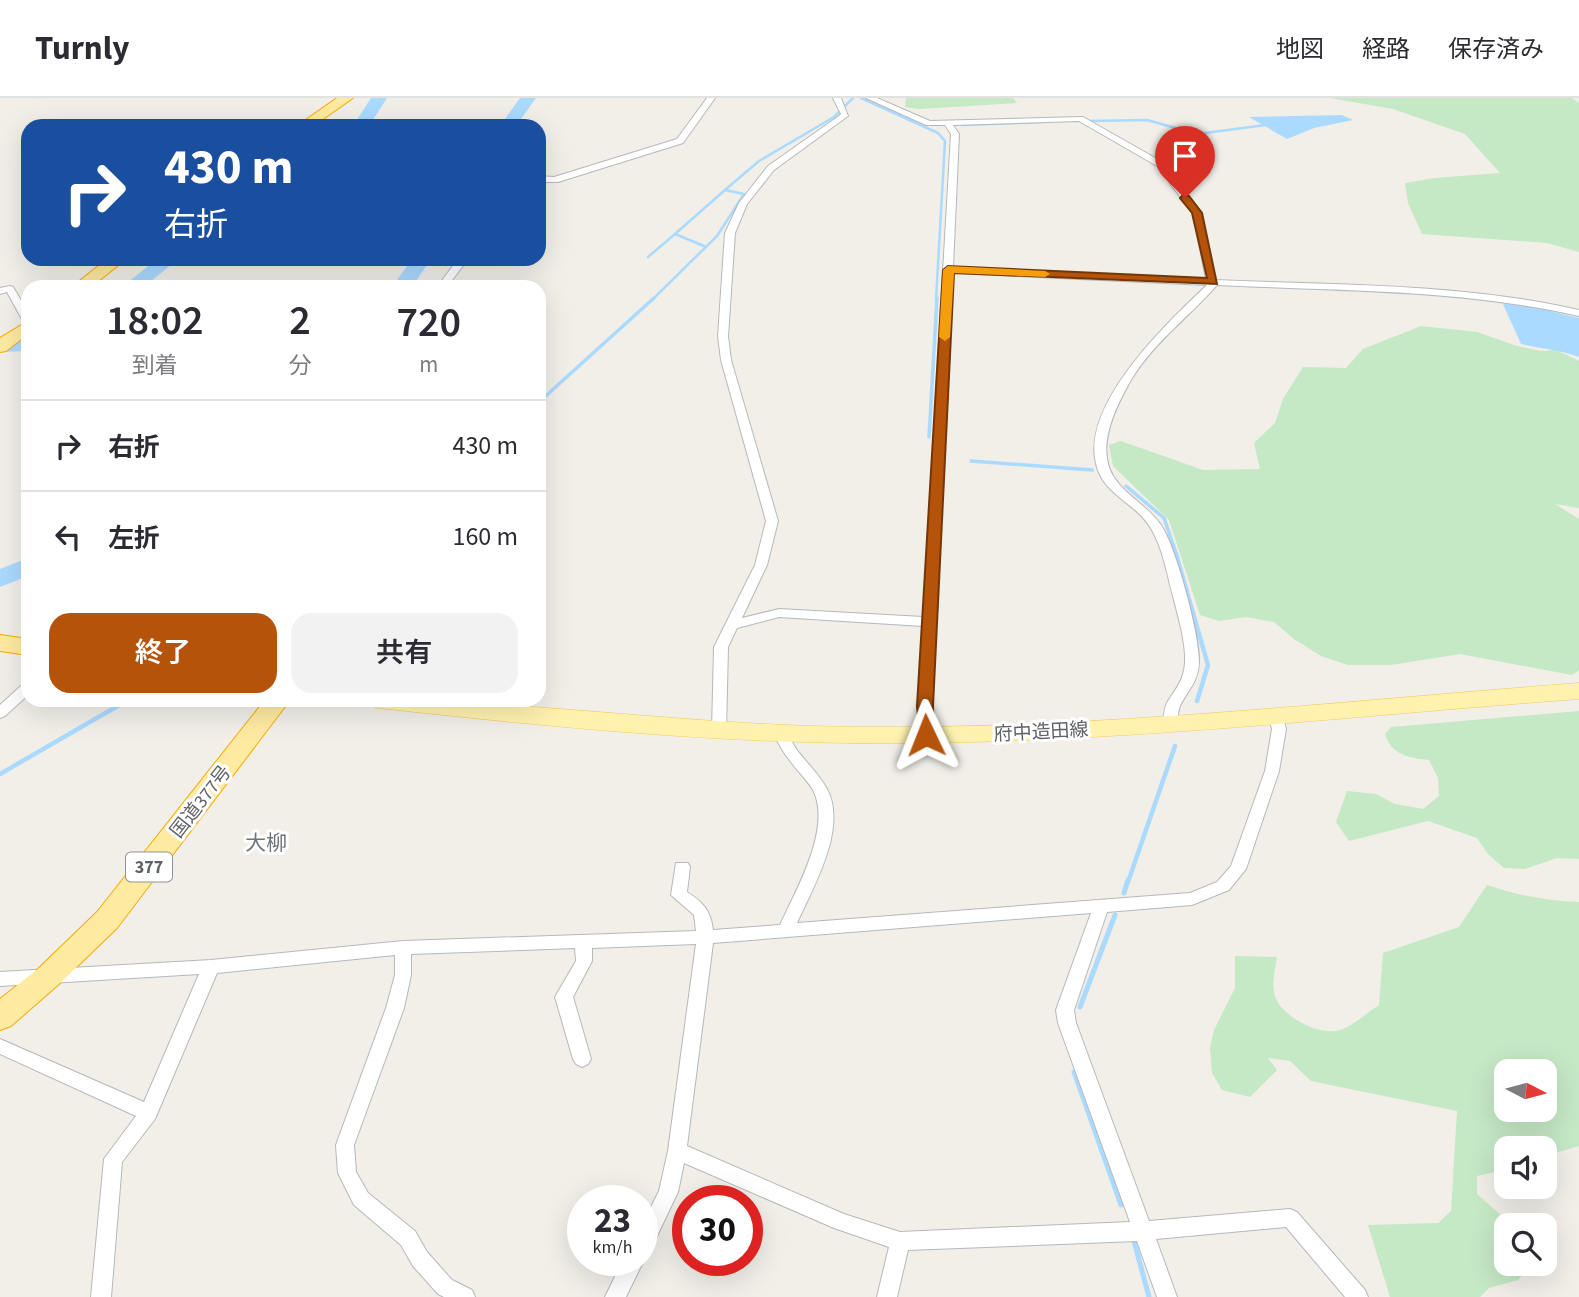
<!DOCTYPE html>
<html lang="ja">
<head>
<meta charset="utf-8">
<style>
  body { margin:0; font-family:"Source Sans 3","Noto Sans JP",sans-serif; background:#f2f2f3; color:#2b2b33; height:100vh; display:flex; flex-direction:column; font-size:26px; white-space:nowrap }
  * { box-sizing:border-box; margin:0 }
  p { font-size:23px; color:#7c7c81 }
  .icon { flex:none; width:38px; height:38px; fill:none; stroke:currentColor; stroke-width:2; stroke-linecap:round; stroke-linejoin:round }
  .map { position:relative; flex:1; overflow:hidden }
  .side { position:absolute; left:21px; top:182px; width:525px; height:427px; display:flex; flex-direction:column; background:#fff; border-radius:21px; box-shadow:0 7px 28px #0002 }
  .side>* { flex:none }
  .banner { position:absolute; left:21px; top:21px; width:525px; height:147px; border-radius:21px; box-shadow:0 7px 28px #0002; background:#1a4fa0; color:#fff; overflow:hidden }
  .needle { width:46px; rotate:96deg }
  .tools { position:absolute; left:1494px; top:961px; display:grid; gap:14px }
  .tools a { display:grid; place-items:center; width:63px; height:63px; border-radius:14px; background:#fff; box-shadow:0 7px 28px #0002; font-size:35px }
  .speed { position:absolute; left:567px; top:1087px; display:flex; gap:14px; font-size:35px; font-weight:700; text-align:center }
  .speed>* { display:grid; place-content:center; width:91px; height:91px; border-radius:50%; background:#fff; box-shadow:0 7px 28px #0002; line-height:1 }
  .speed small { font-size:18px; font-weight:400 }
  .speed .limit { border:10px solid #d22; background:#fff; color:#111 }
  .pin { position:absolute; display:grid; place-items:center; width:60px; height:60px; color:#fff; margin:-72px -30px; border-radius:50% 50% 50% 0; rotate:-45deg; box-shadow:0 0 7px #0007 }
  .pin .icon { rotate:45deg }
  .me { position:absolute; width:77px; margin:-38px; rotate:358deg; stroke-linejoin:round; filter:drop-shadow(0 0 5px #0008) }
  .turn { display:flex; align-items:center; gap:24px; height:147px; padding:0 28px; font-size:32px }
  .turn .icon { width:91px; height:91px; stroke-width:2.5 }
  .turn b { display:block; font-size:49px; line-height:60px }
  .eta { display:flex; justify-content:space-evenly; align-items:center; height:119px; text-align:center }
  .eta b { font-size:42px; font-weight:600; line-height:49px }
  .action { display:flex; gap:14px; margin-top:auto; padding:14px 28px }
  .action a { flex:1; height:80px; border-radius:21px; background:#b45309; color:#fff; font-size:28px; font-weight:600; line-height:80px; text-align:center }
  .action a+a { background:#f2f2f3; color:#2b2b33 }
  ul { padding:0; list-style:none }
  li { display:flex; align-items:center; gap:21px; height:91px; padding:0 28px; border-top:2px solid #e1e1e2 }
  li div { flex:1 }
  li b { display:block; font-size:26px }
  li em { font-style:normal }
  header { display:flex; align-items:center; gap:42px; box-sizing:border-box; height:98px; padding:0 35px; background:#fff; border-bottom:2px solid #e1e1e2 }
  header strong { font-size:33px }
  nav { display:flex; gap:38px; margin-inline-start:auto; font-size:24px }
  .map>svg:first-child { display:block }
  .green { fill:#c5e8c5; fill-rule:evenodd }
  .water { fill:#aadaff }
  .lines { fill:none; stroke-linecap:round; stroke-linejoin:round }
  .stream-far3 { stroke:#aadaff; stroke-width:2.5 }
  .stream-far2 { stroke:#aadaff; stroke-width:3.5 }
  .stream-far1 { stroke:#aadaff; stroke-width:4.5 }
  .stream { stroke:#aadaff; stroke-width:5 }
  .river { fill:#aadaff; fill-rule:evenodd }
  .minor-casing { stroke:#b5b8bc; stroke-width:2 }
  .primary-casing { stroke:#f2c960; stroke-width:1 }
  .trunk-casing { stroke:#f9ab00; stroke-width:2 }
  .minor { fill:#fff; fill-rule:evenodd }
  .primary { fill:#fff2af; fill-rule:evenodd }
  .trunk { fill:#feeaa1; fill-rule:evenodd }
  .route { fill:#b45309; stroke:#753606; stroke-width:2 }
  .slow { fill:#f59e0b }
  .labels { text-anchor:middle; stroke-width:6; stroke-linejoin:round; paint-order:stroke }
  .shield { fill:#fff; stroke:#8f9295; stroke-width:2 }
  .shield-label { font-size:18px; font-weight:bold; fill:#5f6368 }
  .street-label { font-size:19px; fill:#5f6368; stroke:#fff }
  .neighbourhood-label { font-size:21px; fill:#70757a; stroke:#fff }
</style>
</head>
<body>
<header>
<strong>Turnly</strong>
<nav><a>地図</a><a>経路</a><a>保存済み</a></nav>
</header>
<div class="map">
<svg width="1579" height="1199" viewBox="0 0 1579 1199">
  <rect width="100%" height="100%" fill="#f1efe8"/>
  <g class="green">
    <path d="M 906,0 L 1013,0 L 1017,5 L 919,11 L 905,9 Z"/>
    <path d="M 1330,0 L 1572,0 L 1579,5 L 1579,154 L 1547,145 L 1422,136 L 1408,105 L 1405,85 L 1435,80 L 1500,75 L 1465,36 L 1393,11 Z"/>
    <path d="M 1421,228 L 1477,234 L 1517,248 L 1541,253 L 1556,252 L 1579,263 L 1579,410 L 1555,406 L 1579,421 L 1579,572 L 1572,577 L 1460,556 L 1391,567 L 1348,567 L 1321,558 L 1294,541 L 1274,524 L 1246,519 L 1219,523 L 1200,517 L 1169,422 L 1113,368 L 1109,347 L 1121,343 L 1203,372 L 1260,371 L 1254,345 L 1275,325 L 1283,301 L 1303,269 L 1346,270 L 1363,251 Z"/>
    <path d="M 1579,613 L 1579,761 L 1557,760 L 1525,771 L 1504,770 L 1488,756 L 1477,740 L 1428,723 L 1349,743 L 1336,724 L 1347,693 L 1376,696 L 1395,706 L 1423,711 L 1439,698 L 1438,680 L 1429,662 C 1410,660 1391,657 1385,636 L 1391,629 Z"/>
    <path d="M 1487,787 C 1517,797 1547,803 1579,804 L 1579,1048 L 1545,1058 L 1545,1050 L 1507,1050 L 1507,1071 L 1477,1078 L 1477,1096 L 1512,1127 L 1507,1127 L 1507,1166 L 1532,1166 L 1518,1182 L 1489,1190 L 1480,1199 L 1390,1199 L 1368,1127 L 1438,1125 L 1451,1113 L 1457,1013 L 1311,983 L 1290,963 L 1268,960 L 1277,972 L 1250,999 L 1222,992 L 1212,975 L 1210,950 L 1214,932 L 1235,890 L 1235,858 L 1277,859 C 1275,872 1270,891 1277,903 C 1287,921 1323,940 1343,931 C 1355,926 1368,914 1379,907 L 1383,855 L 1459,829 ZM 1545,973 L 1545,1012 L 1507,1012 L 1507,973 Z"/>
  </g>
  <g class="water">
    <path d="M 1342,17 L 1353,22 L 1314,30 L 1287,41 L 1249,19 Z"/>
    <path d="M 1517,205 L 1579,220 L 1579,259 C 1557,251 1543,251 1521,246 L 1503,206 Z"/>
  </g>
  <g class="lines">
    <g class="stream-far3">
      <path d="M 861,0 L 938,35 L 945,43 L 936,202"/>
      <path d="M 1089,23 L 1147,22 L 1197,36 L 1266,27"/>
      <path d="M 962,27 L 1042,24"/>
      <path d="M 704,148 L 675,136 L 725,92"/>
      <path d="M 648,159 L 675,136"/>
      <path d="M 652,202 L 717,138 L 744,96 L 725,92 L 759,63 L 834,19 L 853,0"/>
    </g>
    <g class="stream-far2">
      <path d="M 539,304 L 654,200"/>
      <path d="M 929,339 L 937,200"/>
      <path d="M 971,363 L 1092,372"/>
      <path d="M 1126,388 L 1164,420 L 1177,458"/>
    </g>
    <g class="stream-far1">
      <path d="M 1176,456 L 1208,567 L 1197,603"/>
      <path d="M 0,676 L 128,602"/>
      <path d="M 1128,784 L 1175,648"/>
    </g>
    <g class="stream">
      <path d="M 1124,795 L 1128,782"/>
      <path d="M 1080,909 L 1115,817"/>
      <path d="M 1074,974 L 1121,1107"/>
      <path d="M 1134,1143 L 1149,1199"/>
    </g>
    <g class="river">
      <path d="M 371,0 L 387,0 L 369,28 L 353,28 Z"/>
      <path d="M 520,0 L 536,0 L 516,28 L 500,28 Z"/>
      <path d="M 157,161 L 178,161 L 144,189 L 122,189 Z"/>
      <path d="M 412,161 L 431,161 L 412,189 L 392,189 Z"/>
      <path d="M 28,241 L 28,253 L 0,254 L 0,242 Z"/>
      <path d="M 28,460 L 28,478 L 0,489 L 0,471 Z"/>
    </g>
    <g class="minor-casing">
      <g id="minor">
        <path d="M 707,0 L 715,0 L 683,45 L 558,84 L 539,84 L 539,78 L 554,79 L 677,41 Z"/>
        <path d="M 833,0 L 841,0 L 848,18 L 774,72 L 747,106 L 735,135 L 728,238 L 731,262 L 778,423 L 767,467 L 742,520 L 779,511 L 923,519 L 951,36 L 945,27 L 926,27 L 866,0 L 877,0 L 930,23 L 1083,19 L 1171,69 L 1179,86 L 1201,115 L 1216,182 C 1336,187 1461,185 1579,212 L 1579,218 C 1461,191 1337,193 1217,187 C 1189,219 1153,245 1131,282 C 1114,312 1092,356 1119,386 C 1132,401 1149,410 1161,427 C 1176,449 1200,538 1199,565 C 1198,585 1187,593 1180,608 C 1178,612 1178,619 1177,624 L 1170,629 L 1163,624 C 1164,618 1164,609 1168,603 C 1176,591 1184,581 1185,565 C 1186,545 1179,522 1174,502 C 1167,477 1162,442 1145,422 C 1132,406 1110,397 1100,377 C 1070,315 1167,225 1207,187 L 952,175 L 932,608 L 933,637 L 926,642 L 919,637 L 918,608 L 923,528 L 779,519 L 737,530 L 728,549 L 726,633 L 724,636 L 714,636 L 712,633 L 714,549 L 755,467 L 766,423 L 721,262 L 718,238 L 725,135 L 739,105 L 768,68 L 839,18 L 841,16 ZM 1079,23 L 1164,72 L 1171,87 L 1193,115 L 1206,181 L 953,169 L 959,36 L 953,27 Z"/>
        <path d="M 458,161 L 468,161 L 447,189 L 437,189 Z"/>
        <path d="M 10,188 L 13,189 L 28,214 L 28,226 L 23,223 L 7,194 L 0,196 L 0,190 Z"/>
        <path d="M 28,584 L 28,597 L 5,618 L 0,620 L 0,607 L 23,586 Z"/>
        <path d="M 1275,611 L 1282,616 L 1286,631 L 1279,673 L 1246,771 L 1229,792 L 1192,807 L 1107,814 L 1074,912 L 1076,925 L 1149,1123 L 1290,1111 L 1297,1114 L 1365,1192 L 1368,1199 L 1345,1199 L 1286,1129 L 1156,1141 L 1177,1199 L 1157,1199 L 1137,1143 L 908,1152 L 897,1199 L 877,1199 L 889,1149 L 834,1130 L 684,1065 L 678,1094 L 649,1155 L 642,1157 L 642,1127 L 659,1093 L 668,1053 L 696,846 L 592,850 L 592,863 L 573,899 L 591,961 L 588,966 L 582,969 L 576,966 L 573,961 L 555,899 L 576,863 L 575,850 L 411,856 L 411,877 L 404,910 L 354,1047 L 356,1074 L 368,1095 L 415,1133 L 427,1154 L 452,1182 L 472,1192 L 475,1199 L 444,1199 L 438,1196 L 413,1168 L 401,1147 L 354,1107 L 338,1075 L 336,1047 L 386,910 L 395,877 L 395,857 L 217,875 L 155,1021 L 122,1064 L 111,1199 L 91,1199 L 104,1061 L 136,1018 L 0,956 L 0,941 L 144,1004 L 199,876 L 0,888 L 0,874 L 211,862 L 403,843 L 696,833 L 694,817 L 671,797 L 676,765 L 688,765 L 690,769 L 687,794 C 703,804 711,813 713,832 L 780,827 C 796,792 831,732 814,694 C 809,684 800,676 794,668 C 786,658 779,648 774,636 L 781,631 L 786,633 C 791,641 794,649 800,656 C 809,667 820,678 827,691 C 848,730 813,789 797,825 L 1190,795 L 1217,784 L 1231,768 L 1265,673 L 1272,631 L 1268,616 ZM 1091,815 L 1056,912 L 1058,925 L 1130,1124 L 900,1134 L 844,1116 L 687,1048 L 713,845 Z"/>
        <path d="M 642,1158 L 644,1162 L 626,1199 L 605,1199 L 623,1162 L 642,1162 Z"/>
      </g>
    </g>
    <g class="primary-casing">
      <path id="primary" d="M 1579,585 L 1579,601 C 1362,617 1145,642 927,645 C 743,648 560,630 378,610 L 370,607 L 367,602 C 531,602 695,628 860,629 C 1100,631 1340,603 1579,585 Z"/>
    </g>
    <g class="trunk-casing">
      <g id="trunk">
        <path d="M 337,0 L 353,0 L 313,28 L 297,28 Z"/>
        <path d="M 107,161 L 126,161 L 91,189 L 72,189 Z"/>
        <path d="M 28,223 L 28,236 L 6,253 L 0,254 L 0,240 Z"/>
        <path d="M 0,537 L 28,541 L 28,557 L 0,553 Z"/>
        <path d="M 265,602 L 290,602 L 117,830 L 59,886 L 11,928 L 0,932 L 0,901 L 39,870 L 97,814 Z"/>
      </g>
    </g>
    <use href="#minor" class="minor"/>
    <use href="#primary" class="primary"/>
    <use href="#trunk" class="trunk"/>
  </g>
  <path class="route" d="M 1182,98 L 1189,98 L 1202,115 L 1217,186 L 954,175 L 933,608 L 934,637 L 932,641 L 920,641 L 917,608 L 943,172 L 948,168 L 1207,180 L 1192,115 L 1180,100 Z"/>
  <path class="slow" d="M 948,168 L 1045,173 L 1050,176 L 1045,179 L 954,175 L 950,239 L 945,243 L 939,239 L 943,172 Z"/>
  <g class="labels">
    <rect class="shield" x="126" y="754.5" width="46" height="29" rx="5"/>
    <g class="shield-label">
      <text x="149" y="775">377</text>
    </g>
    <g class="street-label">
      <text transform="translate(1041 633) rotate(-3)" y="7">府中造田線</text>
      <text transform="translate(200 703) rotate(-52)" y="7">国道377号</text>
    </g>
    <g class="neighbourhood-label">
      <text x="266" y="752">大柳</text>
    </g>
  </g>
</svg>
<div class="tools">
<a><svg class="needle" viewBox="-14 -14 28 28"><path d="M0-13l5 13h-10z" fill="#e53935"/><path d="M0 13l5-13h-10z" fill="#7c7c81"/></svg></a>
<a><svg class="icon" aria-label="sound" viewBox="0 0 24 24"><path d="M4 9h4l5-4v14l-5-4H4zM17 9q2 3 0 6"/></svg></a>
<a><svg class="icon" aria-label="search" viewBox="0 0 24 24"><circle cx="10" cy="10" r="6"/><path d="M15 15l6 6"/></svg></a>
</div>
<div class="speed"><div>23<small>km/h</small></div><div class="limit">30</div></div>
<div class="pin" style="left:1185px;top:100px;background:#d93025"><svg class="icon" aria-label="arrive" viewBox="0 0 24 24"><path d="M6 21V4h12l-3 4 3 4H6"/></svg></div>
<svg class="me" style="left:926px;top:637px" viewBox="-20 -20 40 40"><path d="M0-17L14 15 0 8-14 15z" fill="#b45309" stroke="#fff" stroke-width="4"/></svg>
<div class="banner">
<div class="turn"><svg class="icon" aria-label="right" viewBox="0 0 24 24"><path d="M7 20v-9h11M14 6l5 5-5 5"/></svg><div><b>430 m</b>右折</div></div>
</div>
<section class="side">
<div class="eta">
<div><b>18:02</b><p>到着</p></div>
<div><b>2</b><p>分</p></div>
<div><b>720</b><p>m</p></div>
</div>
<ul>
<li><svg class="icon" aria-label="right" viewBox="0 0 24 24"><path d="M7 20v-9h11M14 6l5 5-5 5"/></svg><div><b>右折</b></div><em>430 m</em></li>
<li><svg class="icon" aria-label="left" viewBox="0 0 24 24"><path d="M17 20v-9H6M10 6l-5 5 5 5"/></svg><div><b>左折</b></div><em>160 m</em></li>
</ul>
<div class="action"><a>終了</a><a>共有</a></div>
</section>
</div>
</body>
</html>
